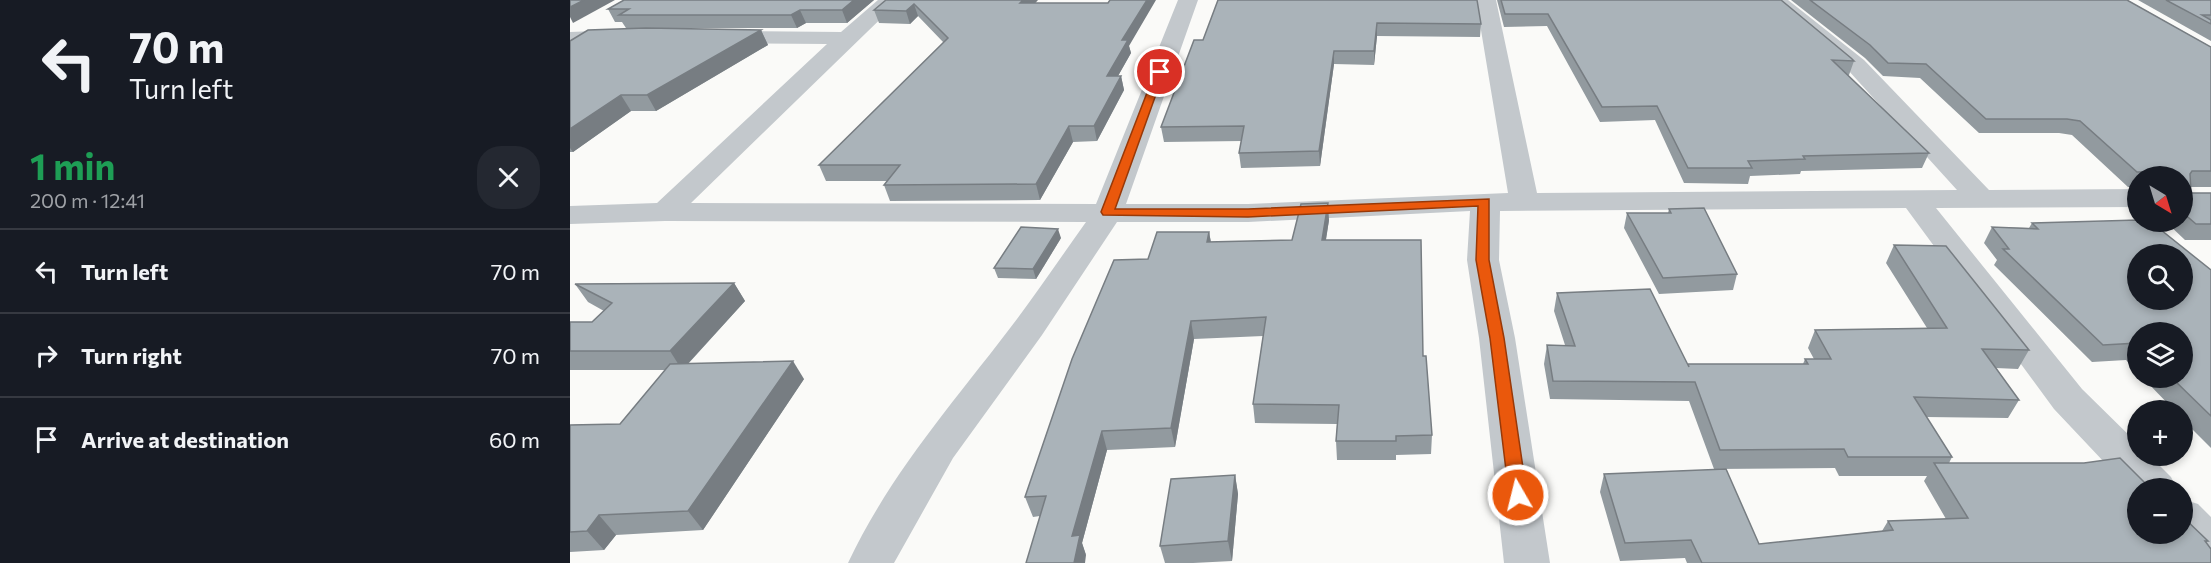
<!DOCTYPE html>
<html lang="en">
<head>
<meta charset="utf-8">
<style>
  body { margin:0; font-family:Commissioner,sans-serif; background:#242831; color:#f1f3f6; height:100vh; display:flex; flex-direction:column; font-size:22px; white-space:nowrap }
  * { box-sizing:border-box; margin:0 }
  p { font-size:20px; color:#9ea1a6 }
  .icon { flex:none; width:33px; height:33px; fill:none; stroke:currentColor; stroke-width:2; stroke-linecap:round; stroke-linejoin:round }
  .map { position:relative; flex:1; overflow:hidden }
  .sheet { display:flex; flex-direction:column; background:#171b24; width:570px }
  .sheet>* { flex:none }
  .banner { background:#171b24; color:#f1f3f6; overflow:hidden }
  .needle { width:39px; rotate:142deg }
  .fabs { position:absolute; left:1557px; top:166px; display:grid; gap:12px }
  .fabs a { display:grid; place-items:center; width:66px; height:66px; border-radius:50%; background:#171b24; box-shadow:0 3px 9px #0003; font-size:30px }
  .pin { position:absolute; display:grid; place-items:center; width:51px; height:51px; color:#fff; margin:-26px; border:3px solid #fff; border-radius:50%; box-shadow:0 2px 6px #0007 }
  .me { position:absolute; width:66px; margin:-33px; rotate:352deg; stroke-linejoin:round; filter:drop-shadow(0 0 4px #0008) }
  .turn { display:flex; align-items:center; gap:21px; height:126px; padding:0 30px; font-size:27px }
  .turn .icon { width:78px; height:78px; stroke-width:2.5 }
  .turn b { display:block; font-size:42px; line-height:51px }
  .round { display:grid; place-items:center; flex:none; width:63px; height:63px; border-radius:24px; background:#242831 }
  .headline { display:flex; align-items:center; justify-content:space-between; height:102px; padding:0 30px }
  h1 { font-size:36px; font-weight:700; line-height:45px; color:#1e9e55 }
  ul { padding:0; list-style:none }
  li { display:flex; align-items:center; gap:18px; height:84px; padding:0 30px; border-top:2px solid #363941 }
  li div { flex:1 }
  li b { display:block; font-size:22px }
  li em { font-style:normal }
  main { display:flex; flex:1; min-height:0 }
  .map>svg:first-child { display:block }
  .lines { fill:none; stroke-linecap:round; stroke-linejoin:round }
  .street { fill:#c3c8cc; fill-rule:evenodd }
  .wall { fill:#929a9f }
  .shaded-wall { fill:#777d82 }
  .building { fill:#aab3b9; stroke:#777d82; stroke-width:1.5; fill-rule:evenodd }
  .route { fill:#ea580c; stroke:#983908; stroke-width:1.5 }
</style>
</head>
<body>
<main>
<section class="sheet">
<div class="banner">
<div class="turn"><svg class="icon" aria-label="left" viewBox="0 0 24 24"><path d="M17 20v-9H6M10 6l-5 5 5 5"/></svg><div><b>70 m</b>Turn left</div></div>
</div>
<div class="headline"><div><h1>1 min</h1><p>200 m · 12:41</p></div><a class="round"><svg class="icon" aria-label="close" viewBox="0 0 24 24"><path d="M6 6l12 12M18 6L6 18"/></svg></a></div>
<ul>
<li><svg class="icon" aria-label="left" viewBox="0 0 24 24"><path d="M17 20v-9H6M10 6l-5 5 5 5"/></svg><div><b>Turn left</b></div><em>70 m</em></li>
<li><svg class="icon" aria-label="right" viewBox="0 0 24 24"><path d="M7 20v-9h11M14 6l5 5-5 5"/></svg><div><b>Turn right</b></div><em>70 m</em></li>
<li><svg class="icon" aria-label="arrive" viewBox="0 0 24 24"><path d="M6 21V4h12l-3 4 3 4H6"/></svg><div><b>Arrive at destination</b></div><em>60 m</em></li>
</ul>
</section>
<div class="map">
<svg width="1641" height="563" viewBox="0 0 1641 563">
  <rect width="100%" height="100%" fill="#fafaf8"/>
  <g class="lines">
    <g class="street">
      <path d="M 308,0 L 330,0 L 121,203 L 526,204 L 608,0 L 628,0 L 556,204 L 678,204 L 938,193 L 906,0 L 926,0 L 967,193 L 1387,190 L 1278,70 L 1196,0 L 1218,0 L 1294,60 L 1419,190 L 1568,189 L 1568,207 L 1366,208 L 1512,389 L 1568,444 L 1568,456 L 1580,456 L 1601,477 L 1607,489 L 1568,489 L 1568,498 L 1484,409 L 1336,208 L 930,211 L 929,260 L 945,338 L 980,563 L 934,563 L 909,338 L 897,260 L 900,211 L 678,222 L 547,222 L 472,335 L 383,458 L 324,563 L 278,563 C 322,470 386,400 447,319 C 471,287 493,254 516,222 L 95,221 L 0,224 L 0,206 L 87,203 L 257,44 L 149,43 L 141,42 L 138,37 L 141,32 L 149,31 L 271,32 Z"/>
      <path d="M 50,30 L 58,31 L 61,36 L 58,41 L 0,44 L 0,32 Z"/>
      <path d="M 1612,499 L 1628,504 L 1641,517 L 1641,563 L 1625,560 L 1600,534 L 1612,534 Z"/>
    </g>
  </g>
  <g class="wall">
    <path d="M 54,0 L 304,0 L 277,23 L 236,23 L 227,28 L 56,28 L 52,22 L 45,22 L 38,9 Z"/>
    <path d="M 316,0 L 465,3 L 559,46 L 561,53 L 548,76 L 551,76 L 554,90 L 527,141 L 503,142 L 470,200 L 320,201 L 314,185 L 317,181 L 256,181 L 249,165 L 374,43 L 348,16 L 340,24 L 309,23 L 304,10 Z"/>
    <path d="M 648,0 L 911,24 L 910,37 L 807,36 L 804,65 L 764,64 L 750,166 L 671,168 L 669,153 L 672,141 L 594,142 L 591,127 L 633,40 Z"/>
    <path d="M 927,0 L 1211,0 L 1284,61 L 1279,75 L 1277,75 L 1359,153 L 1352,168 L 1231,171 L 1230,174 L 1180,176 L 1178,184 L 1114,183 L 1085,120 L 1030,122 L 977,26 L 934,27 Z"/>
    <path d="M 1221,0 L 1557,0 L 1641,47 L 1641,187 L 1620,187 L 1621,193 L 1641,193 L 1641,240 L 1615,240 L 1596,222 L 1612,222 L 1612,177 L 1568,177 L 1568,187 L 1558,187 L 1502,135 L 1489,133 L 1409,133 L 1350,78 L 1313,76 L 1295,58 Z"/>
    <path d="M 1568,0 L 1641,0 L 1641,41 Z"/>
    <path d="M 191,30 L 198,45 L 86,111 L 61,111 L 3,152 L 0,152 L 0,41 Z"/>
    <path d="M 1099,209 L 1167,274 L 1163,290 L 1089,294 L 1054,228 L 1057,213 L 1098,213 Z"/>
    <path d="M 759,220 L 756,240 L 853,356 L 862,435 L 861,454 L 826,455 L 826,460 L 767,460 L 766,441 L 767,424 L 685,423 L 683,404 L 693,336 L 624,339 L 605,447 L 537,450 L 512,543 L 516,555 L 470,516 L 463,517 L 455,497 L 578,259 L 639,232 L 641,242 L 722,240 Z"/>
    <path d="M 1462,223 L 1641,270 L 1641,448 L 1612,419 L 1612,411 L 1605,411 L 1573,378 L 1612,378 L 1568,333 L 1568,372 L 1556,360 L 1522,362 L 1424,265 L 1427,260 L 1414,243 L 1422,227 L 1459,228 Z"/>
    <path d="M 491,238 L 466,279 L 428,278 L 424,268 Z"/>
    <path d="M 1324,245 L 1459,350 L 1448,369 L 1426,368 L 1449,400 L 1438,418 L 1356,417 L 1382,457 L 1379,463 L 1568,489 L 1614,518 L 1638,541 L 1636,543 L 1641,563 L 1117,563 L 1115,558 L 1050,561 L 1030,492 L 1034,474 L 1189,544 L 1312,531 L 1318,521 L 1376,519 L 1354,481 L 1357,476 L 1269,476 L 1265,468 L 1144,469 L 1119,401 L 980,399 L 974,364 L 977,345 L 995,345 L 984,311 L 987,293 L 1118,364 L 1233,364 L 1235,359 L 1244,359 L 1238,348 L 1245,330 L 1357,328 L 1316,263 Z"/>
    <path d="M 164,283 L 175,301 L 118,364 L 234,379 L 133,530 L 46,535 L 34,550 L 0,552 L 0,425 L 50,424 L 95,370 L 0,370 L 0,322 L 22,322 L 34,311 L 18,302 L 5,284 Z"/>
    <path d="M 665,475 L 668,494 L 662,561 L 623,563 L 595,563 L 590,546 Z"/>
  </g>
  <g class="shaded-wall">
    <path d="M 14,0 L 45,0 L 3,23 L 0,17 L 0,7 Z"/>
    <path d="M 284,0 L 304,0 L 277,23 L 272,10 Z"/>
    <path d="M 453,0 L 468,0 L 454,16 L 450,3 Z"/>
    <path d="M 577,0 L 586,0 L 559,46 L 561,53 L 540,90 L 537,76 L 552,40 Z"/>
    <path d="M 344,4 L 348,16 L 340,24 L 336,11 Z"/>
    <path d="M 230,10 L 236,23 L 227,28 L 221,15 Z"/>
    <path d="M 807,23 L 807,36 L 804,65 L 804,51 Z"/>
    <path d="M 191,30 L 198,45 L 86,111 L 77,95 Z"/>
    <path d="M 764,51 L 764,64 L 750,166 L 749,151 Z"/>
    <path d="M 551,76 L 554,90 L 527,141 L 524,126 Z"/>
    <path d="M 51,95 L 61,111 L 3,152 L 0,148 L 0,129 Z"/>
    <path d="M 499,126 L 503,142 L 470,200 L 466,184 Z"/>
    <path d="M 758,203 L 759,220 L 753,257 L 752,240 Z"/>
    <path d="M 488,229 L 491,238 L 466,279 L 463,269 Z"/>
    <path d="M 639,232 L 642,249 L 637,242 Z"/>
    <path d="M 164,283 L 175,301 L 112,370 L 100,351 Z"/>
    <path d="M 621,321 L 624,339 L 605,447 L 601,428 Z"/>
    <path d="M 223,361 L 234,379 L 133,530 L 118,511 Z"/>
    <path d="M 532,431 L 537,450 L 512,543 L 516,555 L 515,563 L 504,563 L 502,536 Z"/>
    <path d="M 665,475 L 668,494 L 662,561 L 658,541 Z"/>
    <path d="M 29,515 L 46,535 L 34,550 L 17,531 Z"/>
  </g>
  <g class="building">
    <path d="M 0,0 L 14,0 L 0,7 Z"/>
    <path d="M 54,0 L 284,0 L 272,10 L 230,10 L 221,15 L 49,15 L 59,9 L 38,9 Z"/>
    <path d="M 316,0 L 453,0 L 450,3 L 538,3 L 540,0 L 577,0 L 552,40 L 558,40 L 537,76 L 551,76 L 524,126 L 499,126 L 466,184 L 314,185 L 330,165 L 249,165 L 378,38 L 344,4 L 336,11 L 304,10 Z"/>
    <path d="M 648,0 L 907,0 L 911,24 L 807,23 L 804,51 L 764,51 L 749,151 L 669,153 L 674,126 L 591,127 L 624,40 L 633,40 Z"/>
    <path d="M 931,0 L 1211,0 L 1281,58 L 1284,61 L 1262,60 L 1359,153 L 1233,156 L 1235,159 L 1178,161 L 1182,168 L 1118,168 L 1087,106 L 1032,107 L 978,14 L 935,14 Z"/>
    <path d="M 1240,0 L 1557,0 L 1641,47 L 1641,171 L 1622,171 L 1620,174 L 1621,193 L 1641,193 L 1641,224 L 1626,224 L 1612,212 L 1612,177 L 1579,177 L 1579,172 L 1567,172 L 1510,121 L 1497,119 L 1416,119 L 1356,64 L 1318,63 L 1300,45 Z"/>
    <path d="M 1596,0 L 1641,0 L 1641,15 L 1632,15 L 1641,20 L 1641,24 Z"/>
    <path d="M 76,28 L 191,30 L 77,95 L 51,95 L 0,129 L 0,41 L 18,30 Z"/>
    <path d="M 758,203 L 752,240 L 851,240 L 853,356 L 856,356 L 862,435 L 826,436 L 826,441 L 766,441 L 769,405 L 683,404 L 696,317 L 621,321 L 601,428 L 532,431 L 502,536 L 510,535 L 504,563 L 456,563 L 476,496 L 455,497 L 502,359 L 544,260 L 578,259 L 587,232 L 639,232 L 637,242 L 722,240 L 731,204 Z"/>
    <path d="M 1134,208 L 1167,274 L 1093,278 L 1057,213 L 1101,213 L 1099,209 Z"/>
    <path d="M 1568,220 L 1568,222 L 1581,222 L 1641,270 L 1641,416 L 1602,378 L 1612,378 L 1612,333 L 1568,333 L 1568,343 L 1533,345 L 1433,249 L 1439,249 L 1422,227 L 1468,229 L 1462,223 ZM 1568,255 L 1612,255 L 1612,300 L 1568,300 Z"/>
    <path d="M 451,227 L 488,229 L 463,269 L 424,268 Z"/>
    <path d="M 1324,245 L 1376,246 L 1459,350 L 1412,349 L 1449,400 L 1344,397 L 1382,457 L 1278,457 L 1274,449 L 1150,450 L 1125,382 L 983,381 L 977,345 L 1005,346 L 987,293 L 1080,289 L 1119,367 L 1118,364 L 1238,364 L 1235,359 L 1261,359 L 1245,330 L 1377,328 Z"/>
    <path d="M 164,283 L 100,351 L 0,351 L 0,322 L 22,322 L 42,303 L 5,284 Z"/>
    <path d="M 223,361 L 118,511 L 29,515 L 17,531 L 0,532 L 0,425 L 50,424 L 100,364 Z"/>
    <path d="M 1550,458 L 1581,489 L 1568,489 L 1568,534 L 1612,534 L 1612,513 L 1614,514 L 1614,518 L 1638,541 L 1635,541 L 1641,549 L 1641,563 L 1132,563 L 1121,540 L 1055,543 L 1034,474 L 1156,469 L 1189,544 L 1323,530 L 1318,521 L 1398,518 L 1364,463 L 1514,463 Z"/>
    <path d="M 665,475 L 658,541 L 590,546 L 601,479 Z"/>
  </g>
  <path class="route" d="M 590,69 L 594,72 L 545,209 L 678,209 L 919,199 L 919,260 L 934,338 L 957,495 L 954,500 L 948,502 L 942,500 L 939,495 L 920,338 L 906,260 L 908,206 L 678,217 L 533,215 L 531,212 L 585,72 Z"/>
</svg>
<div class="fabs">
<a><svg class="needle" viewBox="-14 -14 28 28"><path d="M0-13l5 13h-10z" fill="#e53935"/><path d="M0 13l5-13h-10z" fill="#9ea1a6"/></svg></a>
<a><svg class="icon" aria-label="search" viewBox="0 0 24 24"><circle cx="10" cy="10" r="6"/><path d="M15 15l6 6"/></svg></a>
<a><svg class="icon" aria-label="layers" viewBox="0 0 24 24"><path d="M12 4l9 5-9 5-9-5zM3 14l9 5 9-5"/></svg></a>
<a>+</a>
<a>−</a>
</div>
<div class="pin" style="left:590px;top:72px;background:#d93025"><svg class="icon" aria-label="arrive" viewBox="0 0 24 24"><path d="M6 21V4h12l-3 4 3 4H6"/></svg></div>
<svg class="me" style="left:948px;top:495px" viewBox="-20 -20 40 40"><circle r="17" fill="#ea580c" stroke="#fff" stroke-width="3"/><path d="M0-11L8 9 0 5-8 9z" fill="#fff"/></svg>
</div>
</main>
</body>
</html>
